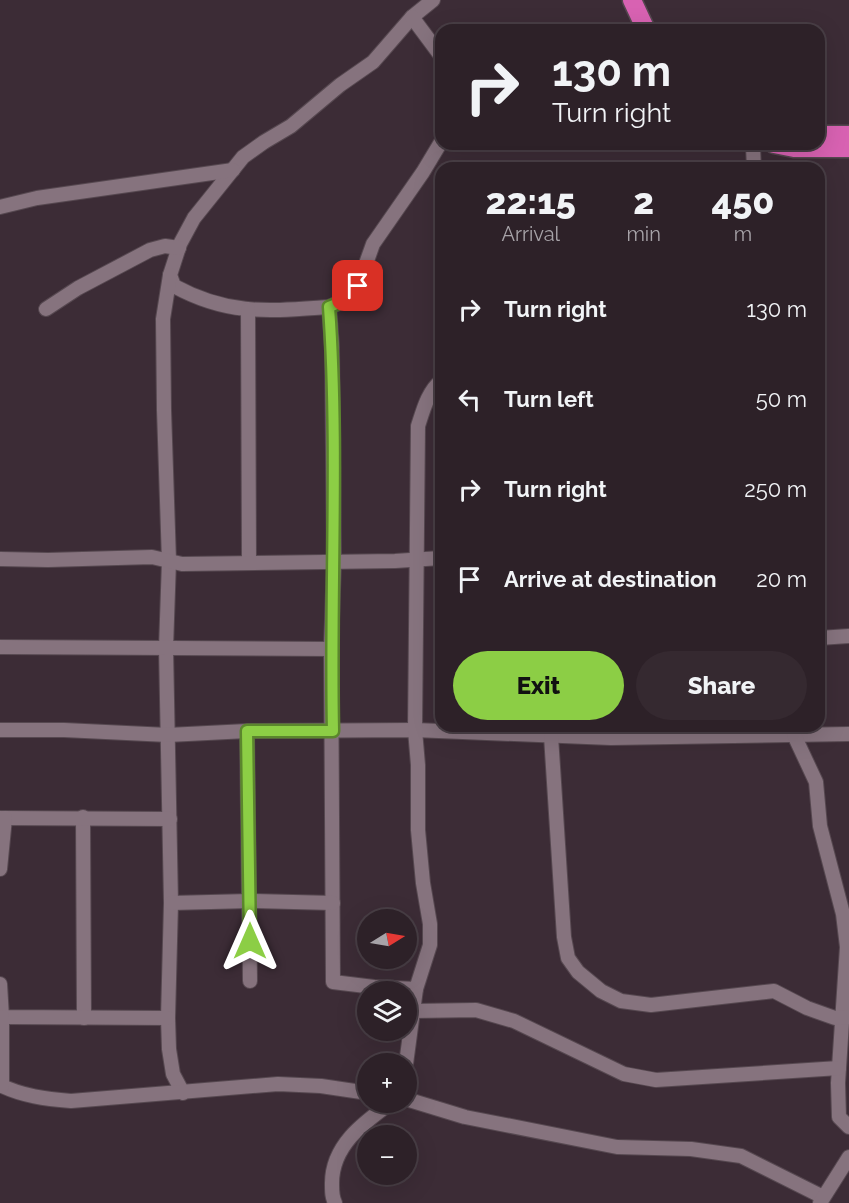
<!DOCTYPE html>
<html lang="en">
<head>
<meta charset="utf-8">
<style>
  body { margin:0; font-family:Raleway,sans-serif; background:#352930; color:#f1f3f6; height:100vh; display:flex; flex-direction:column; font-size:22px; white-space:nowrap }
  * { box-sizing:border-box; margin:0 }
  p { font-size:20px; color:#a7a3a8 }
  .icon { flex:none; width:33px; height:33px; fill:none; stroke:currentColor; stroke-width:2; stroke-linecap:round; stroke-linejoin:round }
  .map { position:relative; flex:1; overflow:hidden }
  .drawer { position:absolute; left:435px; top:162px; width:390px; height:570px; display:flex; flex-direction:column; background:#2d2128; border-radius:18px; box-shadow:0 6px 24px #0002,0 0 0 2px #483e45 }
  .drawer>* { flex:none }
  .hud { position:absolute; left:435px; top:24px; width:390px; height:126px; border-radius:18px; box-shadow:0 6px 24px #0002,0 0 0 2px #483e45; background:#2d2128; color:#f1f3f6; overflow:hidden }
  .needle { width:39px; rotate:79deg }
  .tools { position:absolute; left:357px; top:909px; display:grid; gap:12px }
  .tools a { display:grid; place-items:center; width:60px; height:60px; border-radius:50%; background:#2d2128; box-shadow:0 6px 24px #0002,0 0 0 2px #483e45; font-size:30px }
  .pin { position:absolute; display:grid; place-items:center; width:51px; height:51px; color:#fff; margin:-26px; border-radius:12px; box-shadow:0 3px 9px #0006 }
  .me { position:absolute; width:66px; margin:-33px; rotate:0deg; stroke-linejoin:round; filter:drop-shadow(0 0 4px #0008) }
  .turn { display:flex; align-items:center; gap:21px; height:126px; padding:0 18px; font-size:27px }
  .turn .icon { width:78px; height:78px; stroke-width:2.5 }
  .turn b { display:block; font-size:42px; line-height:51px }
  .eta { display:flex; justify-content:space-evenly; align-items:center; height:102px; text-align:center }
  .eta b { font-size:36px; font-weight:800; line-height:42px }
  .action { display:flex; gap:12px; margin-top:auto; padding:12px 18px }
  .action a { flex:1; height:69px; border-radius:36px; background:#8cce45; color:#111; font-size:24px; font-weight:800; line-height:69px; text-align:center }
  .action a+a { background:#352930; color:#f1f3f6 }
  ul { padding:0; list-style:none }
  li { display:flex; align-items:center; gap:18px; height:90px; padding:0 18px }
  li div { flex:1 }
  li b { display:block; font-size:22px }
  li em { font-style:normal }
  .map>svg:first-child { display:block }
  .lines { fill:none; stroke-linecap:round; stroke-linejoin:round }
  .street-casing { stroke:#564850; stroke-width:16 }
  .highway-casing { stroke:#564850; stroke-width:21 }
  .street { stroke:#86737e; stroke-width:14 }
  .highway { stroke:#d862b2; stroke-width:18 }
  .route-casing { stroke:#5b862d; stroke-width:15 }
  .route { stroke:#8cce45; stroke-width:10 }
</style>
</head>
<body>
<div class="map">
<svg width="849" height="1203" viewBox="0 0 849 1203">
  <rect width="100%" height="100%" fill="#3c2c36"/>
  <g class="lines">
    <g class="street-casing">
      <g id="street">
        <path d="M 433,0 L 412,17 L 373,62 L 340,85 L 291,126 L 264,142 L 243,157 L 194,218 L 180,244 L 170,275 L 174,286 C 229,316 269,311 329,307 L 351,298 L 358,286 L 373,244 L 423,172 L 441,142"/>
        <path d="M 412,17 L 441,56"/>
        <path d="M 753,147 L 754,168"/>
        <path d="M 0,207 L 37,198 L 233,170"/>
        <path d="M 170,275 L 163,319 L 164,410 L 169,561 L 166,648 L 171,903 L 168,1018 L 169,1049 L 173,1074 L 183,1093"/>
        <path d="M 329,307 L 332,347 L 334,561 L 331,649 L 333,982 L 374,987 L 416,989"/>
        <path d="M 46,309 L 78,288 L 150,250 L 165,246 L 179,248"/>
        <path d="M 248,310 L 249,562"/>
        <path d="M 0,559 L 48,560 L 152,557 L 182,564 L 395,561 L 441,558"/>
        <path d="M 819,638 L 849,636"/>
        <path d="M 0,647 L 331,649"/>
        <path d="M 0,730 L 64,730 L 168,735 L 247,731 L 415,730 L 611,738 L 849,734"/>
        <path d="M 247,731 L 250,981"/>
        <path d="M 794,735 L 816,782 L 820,826 L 843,914 L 847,947 L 838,1083 L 839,1117 L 849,1127"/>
        <path d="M 551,736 L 564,937 L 568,958 L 578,972 L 601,991 L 621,1001 L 651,1005 L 774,991 L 807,1008 L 835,1018 L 849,1017"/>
        <path d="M 83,817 L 84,1018"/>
        <path d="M 0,818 L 170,819"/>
        <path d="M 0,869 L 5,818"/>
        <path d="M 171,903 L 250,901 L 333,903"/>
        <path d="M 0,984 L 2,1017 L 168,1018"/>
        <path d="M 413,1011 L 476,1010 L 514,1021 L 624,1074 L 656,1080 L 839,1068"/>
        <path d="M 406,1064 L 416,989 L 430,945 L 430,924 L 423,883 L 418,830 L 418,765 L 415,730 L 418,426 C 423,411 428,391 441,381"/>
        <path d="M 0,1085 C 22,1096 46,1099 71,1101 L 278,1084 L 321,1086 L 368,1093"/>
        <path d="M 2,1086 L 2,1017"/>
        <path d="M 406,1099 L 465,1117 L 617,1147 L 691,1149 L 741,1156 L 823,1197"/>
        <path d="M 335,1203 C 332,1197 332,1192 332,1185 C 331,1146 363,1123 392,1102"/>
        <path d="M 820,1203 L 849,1157"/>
      </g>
    </g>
    <g class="highway-casing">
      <g id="highway">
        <path d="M 632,0 L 646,30"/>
        <path d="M 819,135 L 849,135"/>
        <path d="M 774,144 L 794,148 L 849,148"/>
      </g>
    </g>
    <use href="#street" class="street"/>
    <use href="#highway" class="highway"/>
  </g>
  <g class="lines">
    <g class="route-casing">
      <path id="route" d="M 250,941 L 247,731 L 333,731 C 330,590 339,448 329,307 L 351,298 L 358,286"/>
    </g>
    <use href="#route" class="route"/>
  </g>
</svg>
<div class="tools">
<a><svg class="needle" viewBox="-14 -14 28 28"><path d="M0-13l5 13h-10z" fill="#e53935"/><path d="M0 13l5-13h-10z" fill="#a7a3a8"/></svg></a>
<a><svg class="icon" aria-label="layers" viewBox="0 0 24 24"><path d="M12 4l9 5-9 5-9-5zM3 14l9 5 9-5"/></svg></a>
<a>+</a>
<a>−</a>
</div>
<div class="pin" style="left:358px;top:286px;background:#d93025"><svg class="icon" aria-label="arrive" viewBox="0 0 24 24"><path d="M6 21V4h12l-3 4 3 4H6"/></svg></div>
<svg class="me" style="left:250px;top:941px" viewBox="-20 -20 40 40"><path d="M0-17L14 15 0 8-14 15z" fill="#8cce45" stroke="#fff" stroke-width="4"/></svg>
<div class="hud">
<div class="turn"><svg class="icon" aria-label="right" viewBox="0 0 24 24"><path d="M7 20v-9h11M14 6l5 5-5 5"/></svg><div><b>130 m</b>Turn right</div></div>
</div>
<section class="drawer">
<div class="eta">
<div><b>22:15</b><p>Arrival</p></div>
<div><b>2</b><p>min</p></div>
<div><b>450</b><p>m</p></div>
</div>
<ul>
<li><svg class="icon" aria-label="right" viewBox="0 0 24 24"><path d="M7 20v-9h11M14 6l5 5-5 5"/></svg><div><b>Turn right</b></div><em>130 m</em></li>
<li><svg class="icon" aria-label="left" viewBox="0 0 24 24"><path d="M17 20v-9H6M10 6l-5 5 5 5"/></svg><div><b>Turn left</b></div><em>50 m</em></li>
<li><svg class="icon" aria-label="right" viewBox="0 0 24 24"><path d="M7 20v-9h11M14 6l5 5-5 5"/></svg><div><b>Turn right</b></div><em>250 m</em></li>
<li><svg class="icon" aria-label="arrive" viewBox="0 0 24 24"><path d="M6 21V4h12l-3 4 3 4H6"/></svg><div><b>Arrive at destination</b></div><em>20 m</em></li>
</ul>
<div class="action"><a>Exit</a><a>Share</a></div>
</section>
</div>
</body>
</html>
